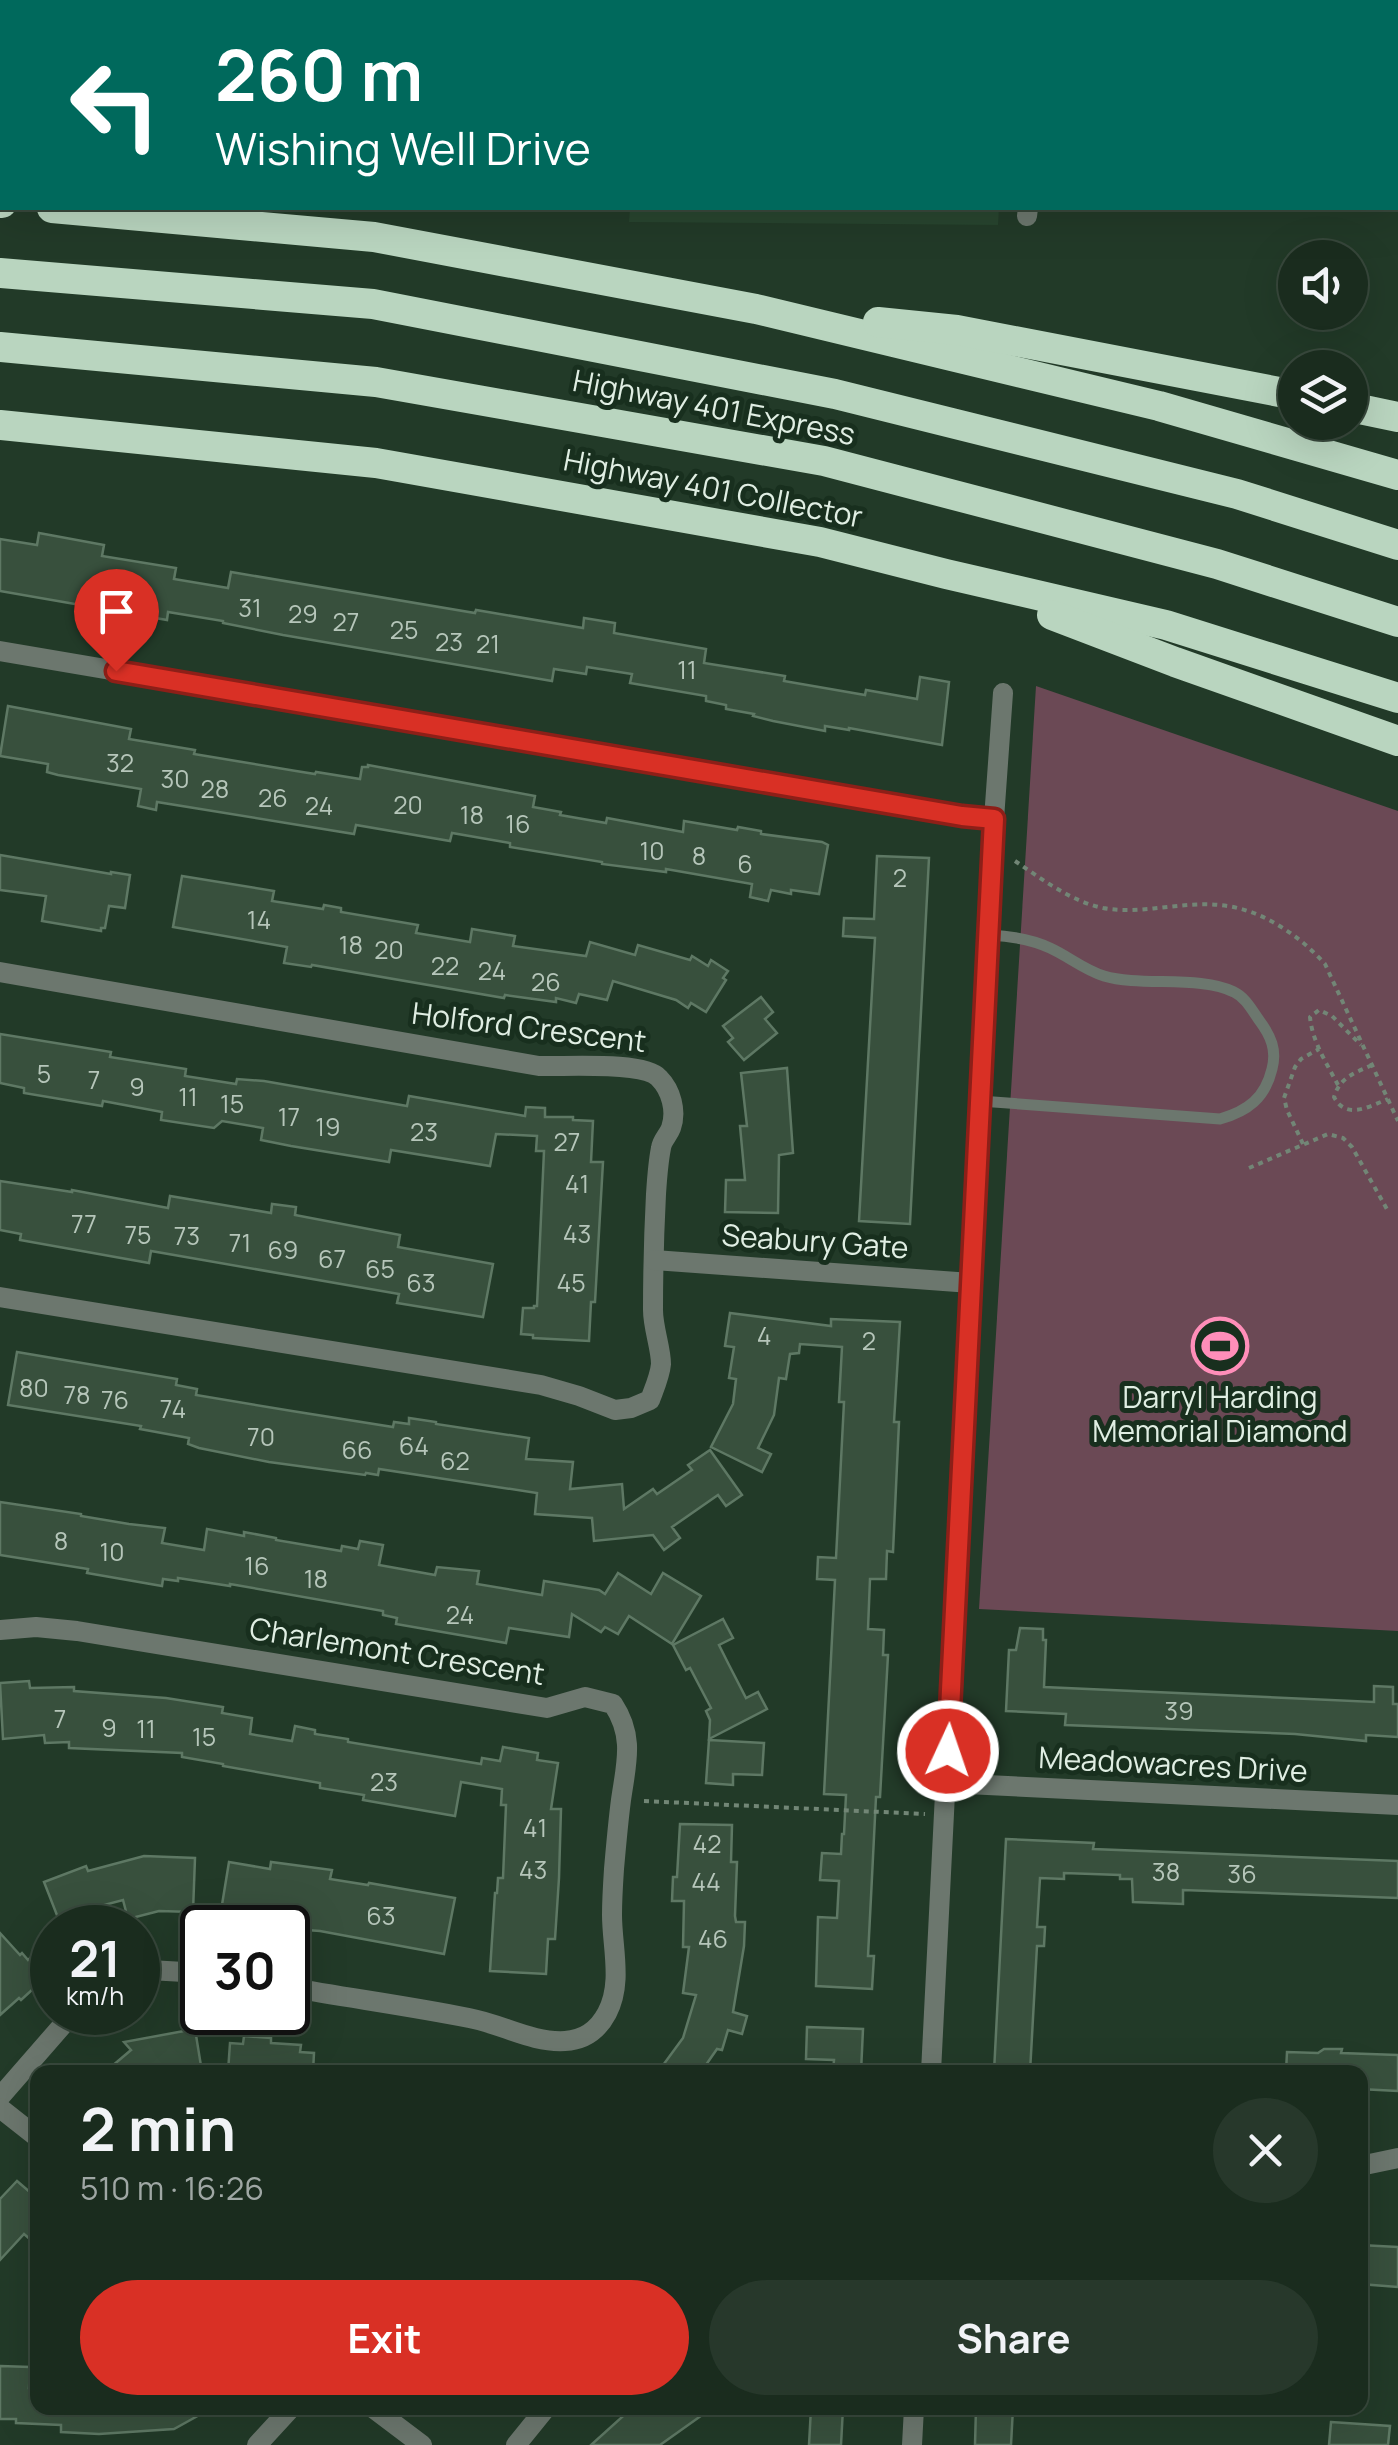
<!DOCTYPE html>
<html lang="en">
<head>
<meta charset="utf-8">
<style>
  body { margin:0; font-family:Manrope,sans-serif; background:#27382b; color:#f1f3f6; height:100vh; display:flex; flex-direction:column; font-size:38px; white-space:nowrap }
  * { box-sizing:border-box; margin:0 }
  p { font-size:32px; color:#9fa7a4 }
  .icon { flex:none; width:55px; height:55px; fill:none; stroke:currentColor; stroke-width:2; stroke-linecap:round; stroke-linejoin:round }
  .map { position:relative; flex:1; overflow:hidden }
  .drawer { position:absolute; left:30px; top:2065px; width:1338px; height:350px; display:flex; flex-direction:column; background:#1a2c1e; border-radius:20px; box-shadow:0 10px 40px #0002,0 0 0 2px #38483c }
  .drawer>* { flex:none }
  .banner { position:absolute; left:0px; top:0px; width:1400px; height:210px; box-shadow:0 10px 40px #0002,0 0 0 2px #38483c; background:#00695c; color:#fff; overflow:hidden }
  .tools { position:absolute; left:1278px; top:240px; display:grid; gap:20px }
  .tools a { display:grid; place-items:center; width:90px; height:90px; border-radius:50%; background:#1a2c1e; box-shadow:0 10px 40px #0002,0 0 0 2px #38483c; font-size:50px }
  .speed { position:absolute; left:30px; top:1905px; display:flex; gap:20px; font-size:50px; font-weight:700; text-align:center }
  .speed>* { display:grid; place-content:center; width:130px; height:130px; border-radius:50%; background:#1a2c1e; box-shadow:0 10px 40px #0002,0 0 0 2px #38483c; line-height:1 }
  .speed small { font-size:25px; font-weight:400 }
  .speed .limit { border:5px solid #111; border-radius:15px; background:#fff; color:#111 }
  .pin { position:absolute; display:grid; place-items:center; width:85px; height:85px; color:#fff; margin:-102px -42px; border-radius:50% 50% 50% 0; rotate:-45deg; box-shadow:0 0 10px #0007 }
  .pin .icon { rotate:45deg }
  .me { position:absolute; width:110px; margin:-55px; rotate:3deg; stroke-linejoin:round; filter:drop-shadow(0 0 8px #0008) }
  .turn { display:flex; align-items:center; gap:35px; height:210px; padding:0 50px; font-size:45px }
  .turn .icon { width:130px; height:130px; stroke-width:2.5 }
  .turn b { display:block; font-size:70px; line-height:85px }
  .round { display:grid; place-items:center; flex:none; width:105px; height:105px; border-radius:52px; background:#27382b }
  .overview { display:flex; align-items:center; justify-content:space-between; height:170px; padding:0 50px }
  h1 { font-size:60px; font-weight:700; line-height:75px }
  .cta { display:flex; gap:20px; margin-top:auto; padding:20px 50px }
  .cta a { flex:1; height:115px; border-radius:60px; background:#d93025; color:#fff; font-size:40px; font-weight:700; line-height:115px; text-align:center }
  .cta a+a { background:#27382b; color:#f1f3f6 }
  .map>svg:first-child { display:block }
  .built { fill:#28452f }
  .green { fill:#6b4955 }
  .building { fill:#38503d; stroke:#5e7864; stroke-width:2.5 }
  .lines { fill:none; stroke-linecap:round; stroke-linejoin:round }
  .path { stroke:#728676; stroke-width:4; stroke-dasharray:5 5; stroke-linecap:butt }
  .service { stroke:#6c776e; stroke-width:11 }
  .minor { stroke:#6c776e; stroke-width:20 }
  .motorway { stroke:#b9d5bf; stroke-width:30 }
  .route-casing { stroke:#8d1f18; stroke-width:25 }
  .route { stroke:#d93025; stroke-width:18 }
  .labels { text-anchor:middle; stroke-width:10; stroke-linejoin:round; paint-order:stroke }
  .number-label { font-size:25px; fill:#b6c6ba }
  .street-label { font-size:30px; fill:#e0eee3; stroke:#182f1e }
  .poi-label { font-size:30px; fill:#e0eee3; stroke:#182f1e }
</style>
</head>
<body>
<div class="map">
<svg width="1398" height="2445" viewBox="0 0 1398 2445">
  <rect width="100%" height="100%" fill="#223a28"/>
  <path class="built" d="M 630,208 L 999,208 L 998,225 L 629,222 Z"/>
  <path class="green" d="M 1036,686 L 1398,811 L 1398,1631 L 979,1609 Z"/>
  <g class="building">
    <path d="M 39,533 L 104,545 L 102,556 L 176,568 L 174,579 L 228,588 L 231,572 L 475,613 L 476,610 L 583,628 L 584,618 L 615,623 L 614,633 L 706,649 L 704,663 L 785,676 L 784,681 L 865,695 L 866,690 L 917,699 L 920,677 L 949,682 L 942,745 L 849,728 L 849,730 L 825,726 L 825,731 L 773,721 L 753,716 L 754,714 L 726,709 L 726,705 L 706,701 L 706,696 L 630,683 L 632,674 L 587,667 L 586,674 L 554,669 L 552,681 L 283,635 L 223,623 L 223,621 L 168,612 L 167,620 L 0,591 L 0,539 L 37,545 Z"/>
    <path d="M 8,706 L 131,729 L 129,739 L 195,750 L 194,754 L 296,771 L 315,774 L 316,772 L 360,779 L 362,767 L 368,767 L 368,765 L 535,796 L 533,807 L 561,812 L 560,815 L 606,823 L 607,818 L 683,832 L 684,821 L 737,830 L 738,827 L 761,831 L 761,834 L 822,842 L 828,845 L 819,894 L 791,890 L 791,894 L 771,890 L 768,901 L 750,897 L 752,884 L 666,869 L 666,872 L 602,864 L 602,862 L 510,847 L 510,843 L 452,833 L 450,841 L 356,825 L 354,834 L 157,802 L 156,810 L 138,806 L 141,789 L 58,775 L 47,772 L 48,764 L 0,756 Z"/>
    <path d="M 0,855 L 111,874 L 111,872 L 130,875 L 125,908 L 109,906 L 105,928 L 101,928 L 101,931 L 42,921 L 46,896 L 0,890 Z"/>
    <path d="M 877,856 L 929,858 L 910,1224 L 859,1221 L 875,938 L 843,936 L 844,918 L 874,919 Z"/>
    <path d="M 182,876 L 274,891 L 272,901 L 323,909 L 324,905 L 341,908 L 341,912 L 418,925 L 416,933 L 470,942 L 472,929 L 515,936 L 513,946 L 586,956 L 590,942 L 635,955 L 638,945 L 690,960 L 692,956 L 708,966 L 711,960 L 728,971 L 723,978 L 726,980 L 706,1012 L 691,1003 L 688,1008 L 676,1000 L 613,981 L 607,1000 L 579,994 L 576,1003 L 556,998 L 556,1002 L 505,995 L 504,998 L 312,965 L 311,967 L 284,963 L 287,947 L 173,927 Z"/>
    <path d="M 761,997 L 773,1012 L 765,1019 L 777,1033 L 744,1060 L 728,1042 L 733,1038 L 723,1026 Z"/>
    <path d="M 0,1034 L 111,1052 L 110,1057 L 186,1069 L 185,1076 L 236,1084 L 237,1079 L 264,1081 L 407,1106 L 409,1096 L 525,1116 L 526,1107 L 545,1108 L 545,1117 L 573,1117 L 573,1120 L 593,1121 L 591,1162 L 603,1162 L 595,1302 L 591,1302 L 589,1341 L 533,1338 L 533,1335 L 521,1334 L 523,1308 L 534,1308 L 534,1306 L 537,1306 L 544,1151 L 536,1151 L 537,1136 L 496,1134 L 490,1166 L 391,1150 L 389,1162 L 291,1146 L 261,1140 L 263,1128 L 222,1121 L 214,1128 L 161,1120 L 162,1112 L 103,1101 L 102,1106 L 24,1093 L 24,1088 L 0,1083 Z"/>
    <path d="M 787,1068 L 793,1153 L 779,1155 L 778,1213 L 725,1212 L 726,1180 L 745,1180 L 740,1126 L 747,1126 L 741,1073 Z"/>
    <path d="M 0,1181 L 72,1192 L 72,1190 L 168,1208 L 170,1196 L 271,1213 L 272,1204 L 296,1207 L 295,1215 L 400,1235 L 398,1247 L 493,1264 L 483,1317 L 397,1303 L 399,1294 L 151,1251 L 149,1263 L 20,1240 L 21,1234 L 0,1230 Z"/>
    <path d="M 730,1313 L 831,1326 L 831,1319 L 900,1322 L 894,1422 L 899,1422 L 893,1552 L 887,1551 L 886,1579 L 870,1579 L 868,1629 L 884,1630 L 883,1655 L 888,1655 L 880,1797 L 876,1797 L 871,1897 L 868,1956 L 874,1956 L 872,1989 L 816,1986 L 818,1917 L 837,1918 L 839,1881 L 820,1880 L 822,1853 L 841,1854 L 842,1834 L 844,1834 L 846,1795 L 824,1794 L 835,1580 L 817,1579 L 818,1557 L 836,1558 L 844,1402 L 839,1402 L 842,1347 L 800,1344 L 799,1353 L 790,1354 L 786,1379 L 779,1378 L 774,1415 L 758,1448 L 771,1454 L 762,1472 L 711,1447 L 733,1404 L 736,1379 L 729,1378 L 734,1347 L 725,1346 Z"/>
    <path d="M 17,1352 L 177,1379 L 176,1385 L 197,1389 L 196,1395 L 292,1411 L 393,1427 L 394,1422 L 409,1424 L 409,1418 L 436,1422 L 436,1424 L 529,1438 L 526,1459 L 573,1462 L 570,1489 L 622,1484 L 624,1509 L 653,1489 L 657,1494 L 692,1470 L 688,1465 L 710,1450 L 742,1495 L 726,1506 L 718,1495 L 672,1527 L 680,1538 L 664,1550 L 653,1535 L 594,1541 L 592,1518 L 535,1514 L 537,1493 L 379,1469 L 378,1475 L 366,1473 L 365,1475 L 269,1462 L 199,1448 L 188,1444 L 189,1438 L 140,1429 L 141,1426 L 8,1405 Z"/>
    <path d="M 0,1502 L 81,1514 L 81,1516 L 129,1524 L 165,1528 L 162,1543 L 204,1550 L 207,1529 L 244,1536 L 244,1532 L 276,1538 L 276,1540 L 341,1551 L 342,1546 L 358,1549 L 360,1541 L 383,1545 L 379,1565 L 435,1575 L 437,1567 L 479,1571 L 477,1584 L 542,1595 L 544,1581 L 599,1590 L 605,1594 L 618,1573 L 651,1594 L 663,1573 L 701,1596 L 672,1644 L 629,1616 L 618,1634 L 605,1627 L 601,1632 L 572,1614 L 569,1637 L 509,1628 L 506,1643 L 396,1624 L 397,1618 L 383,1615 L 383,1611 L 230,1584 L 230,1586 L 178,1578 L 178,1581 L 163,1579 L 162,1586 L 87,1573 L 88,1569 L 0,1555 Z"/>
    <path d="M 723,1619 L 733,1638 L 719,1645 L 728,1663 L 746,1698 L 758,1692 L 767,1709 L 709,1739 L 710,1720 L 706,1711 L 711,1708 L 690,1668 L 686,1670 L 673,1645 Z"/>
    <path d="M 1020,1628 L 1043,1629 L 1043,1640 L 1046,1640 L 1044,1687 L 1374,1702 L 1374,1686 L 1393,1687 L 1393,1704 L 1398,1704 L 1398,1737 L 1366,1735 L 1366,1741 L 1295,1734 L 1065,1725 L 1066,1714 L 1006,1711 L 1009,1650 L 1016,1650 Z"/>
    <path d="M 29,1681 L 30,1688 L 74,1687 L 74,1691 L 166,1698 L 223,1707 L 222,1713 L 252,1718 L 250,1734 L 292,1741 L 295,1726 L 315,1730 L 315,1734 L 348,1739 L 348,1742 L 481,1764 L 482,1758 L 500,1761 L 503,1747 L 538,1753 L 537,1760 L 558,1763 L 551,1809 L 561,1809 L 559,1878 L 555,1939 L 548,1939 L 546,1974 L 490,1971 L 495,1893 L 497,1893 L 498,1878 L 503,1878 L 506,1805 L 501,1805 L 502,1789 L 461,1782 L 455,1816 L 363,1800 L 364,1795 L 320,1788 L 320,1783 L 223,1766 L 223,1764 L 182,1757 L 182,1753 L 69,1748 L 69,1742 L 45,1743 L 44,1735 L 3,1739 L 0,1683 Z"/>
    <path d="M 709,1740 L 764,1743 L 762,1775 L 733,1774 L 733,1785 L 706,1783 Z"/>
    <path d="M 680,1824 L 732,1825 L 731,1862 L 737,1862 L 735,1916 L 736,1922 L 745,1922 L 744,1946 L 733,2012 L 747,2016 L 742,2034 L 728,2030 L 722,2050 L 717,2049 L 701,2072 L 658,2072 L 683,2038 L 696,1995 L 683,1993 L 689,1947 L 683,1947 L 684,1901 L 672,1901 L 673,1877 L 677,1877 Z"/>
    <path d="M 1006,1839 L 1094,1843 L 1093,1849 L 1398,1861 L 1398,1898 L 1183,1890 L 1183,1904 L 1133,1902 L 1132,1879 L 1120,1879 L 1120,1875 L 1064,1873 L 1064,1879 L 1040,1878 L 1037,1927 L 1045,1927 L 1044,1946 L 1037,1946 L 1030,2072 L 994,2072 Z"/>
    <path d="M 144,1856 L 195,1858 L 193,1912 L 159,1911 L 128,1919 L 123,1900 L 85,1910 L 92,1928 L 62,1928 L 44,1882 L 86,1866 L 88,1871 Z"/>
    <path d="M 229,1862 L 270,1869 L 271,1862 L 332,1870 L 330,1879 L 368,1885 L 369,1883 L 455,1898 L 444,1954 L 320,1931 L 279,1928 L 220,1917 Z"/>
    <path d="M 0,1933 L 20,1955 L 22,1953 L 28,1960 L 37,1952 L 52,1967 L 43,1975 L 45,1978 L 21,2000 L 19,1998 L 0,2015 Z"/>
    <path d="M 807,2027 L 863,2029 L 861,2072 L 833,2072 L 834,2060 L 806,2059 Z"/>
    <path d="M 195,2029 L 202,2072 L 105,2072 L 131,2050 L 124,2042 Z"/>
    <path d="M 244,2036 L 271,2038 L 271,2043 L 301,2045 L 300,2052 L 314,2053 L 313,2072 L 228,2072 L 230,2043 L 243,2044 Z"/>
    <path d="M 1324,2049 L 1342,2049 L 1341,2053 L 1398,2055 L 1398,2091 L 1360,2089 L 1360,2072 L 1286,2072 L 1287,2052 L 1318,2053 Z"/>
    <path d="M 17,2181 L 38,2199 L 38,2246 L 24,2234 L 0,2260 L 0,2199 Z"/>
    <path d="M 1360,2245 L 1398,2247 L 1398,2287 L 1360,2284 Z"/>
    <path d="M 0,2366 L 30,2367 L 29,2388 L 38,2388 L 38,2408 L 212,2408 L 174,2429 L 99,2434 L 61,2432 L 61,2425 L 16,2423 L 16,2419 L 0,2419 Z"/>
    <path d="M 632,2408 L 712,2408 L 660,2445 L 591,2445 Z"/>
    <path d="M 811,2408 L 843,2408 L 841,2445 L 809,2445 Z"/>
    <path d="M 976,2408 L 1013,2408 L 1011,2445 L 975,2445 Z"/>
    <path d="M 1331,2422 L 1390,2426 L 1388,2445 L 1329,2445 Z"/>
  </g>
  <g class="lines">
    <g class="path">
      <path d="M 1015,861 C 1042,879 1070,901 1103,908 C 1142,915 1181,901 1219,905 C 1260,908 1299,935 1325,964 L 1398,1121"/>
      <path d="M 1372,1065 C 1355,1073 1340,1077 1334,1097 C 1346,1120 1368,1107 1388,1099"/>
      <path d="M 1338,1085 C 1327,1064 1312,1041 1310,1017 L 1319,1010 L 1332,1016 L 1361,1045"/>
      <path d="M 1303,1144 L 1287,1110 L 1284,1098 L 1295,1067 L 1301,1059 L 1319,1049"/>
      <path d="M 1249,1168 L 1328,1134 L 1343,1138 L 1352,1147 L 1388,1211"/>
      <path d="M 644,1801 L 925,1814"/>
    </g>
    <path class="service" d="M 980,1101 L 1220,1119 C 1248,1111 1265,1098 1272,1069 C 1277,1050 1271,1036 1259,1020 C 1252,1010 1245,997 1234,992 C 1201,975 1140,987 1104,976 C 1084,970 1068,956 1050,948 C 1033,940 1008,936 990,935"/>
    <g class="minor">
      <path d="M 1041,2 L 1041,0"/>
      <path d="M 1027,216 L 1028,208"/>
      <path d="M 0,651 L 963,815 L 994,819"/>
      <path d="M 0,972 L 539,1066 C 565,1067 644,1061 659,1078 C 671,1090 677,1111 671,1128 C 668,1136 662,1140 661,1148 C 658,1163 657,1179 656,1194 C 654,1233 653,1272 653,1310 C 653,1328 661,1348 661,1364 C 660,1376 654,1389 650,1400 L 631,1408 L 615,1410 L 579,1396 L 541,1385 L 0,1297"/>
      <path d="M 654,1260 L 971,1283"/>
      <path d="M 0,1630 L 36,1627 L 77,1631 L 547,1708 L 585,1697 L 613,1704 C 635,1737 626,1764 621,1800 C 618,1823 616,1846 614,1869 C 613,1884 612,1899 612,1915 C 612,1947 623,1983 607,2013 C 598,2030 584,2040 565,2041 C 532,2043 502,2024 469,2018 C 409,2006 348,1998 288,1987"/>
      <path d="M 946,1783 L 1398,1805"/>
      <path d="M 138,1974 L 149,1970 L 202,1973"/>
      <path d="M 931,2072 L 994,819 L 1003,693"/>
      <path d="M 0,2097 L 74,2012"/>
      <path d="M 0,2108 L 38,2138"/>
      <path d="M 1360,2166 L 1398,2158"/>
      <path d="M 373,2408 L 422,2445"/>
      <path d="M 257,2445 L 291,2408"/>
      <path d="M 516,2445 L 546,2408"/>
      <path d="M 912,2445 L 914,2408"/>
    </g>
    <g class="motorway">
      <path d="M 0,203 L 2,203"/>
      <path d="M 52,208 L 374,237 L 756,309 L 1159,406 L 1398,475"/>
      <path d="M 0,273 L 373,304 L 835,394 L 1237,494 L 1398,545"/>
      <path d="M 878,322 L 957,330 L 1295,395"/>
      <path d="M 0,347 L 376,382 L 824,461 L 1217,564 L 1398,622"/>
      <path d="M 1350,407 L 1398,417"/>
      <path d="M 0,425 L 376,463 L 820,542 L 946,574 L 1166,625 L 1398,698"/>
      <path d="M 1052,615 L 1175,662 L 1398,741"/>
    </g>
  </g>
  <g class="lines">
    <g class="route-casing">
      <path id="route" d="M 116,671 L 962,816 L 994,819 L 948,1751"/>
    </g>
    <use href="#route" class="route"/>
  </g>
  <defs>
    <g id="stadium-ring" transform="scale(2.875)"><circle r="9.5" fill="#182f1e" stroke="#ff8eb9" stroke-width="1.5"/><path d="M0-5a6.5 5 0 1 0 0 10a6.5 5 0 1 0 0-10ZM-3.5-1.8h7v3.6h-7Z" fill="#ff8eb9"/></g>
  </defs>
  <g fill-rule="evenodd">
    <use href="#stadium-ring" x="1220" y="1346"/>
  </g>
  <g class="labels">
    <g class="number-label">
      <text x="250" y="617">31</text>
      <text x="303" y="623">29</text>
      <text x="346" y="631">27</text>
      <text x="404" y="639">25</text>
      <text x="449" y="651">23</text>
      <text x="488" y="653">21</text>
      <text x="687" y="679">11</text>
      <text x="120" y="772">32</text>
      <text x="175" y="788">30</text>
      <text x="215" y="798">28</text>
      <text x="273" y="807">26</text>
      <text x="408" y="814">20</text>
      <text x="319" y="815">24</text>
      <text x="472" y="824">18</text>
      <text x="518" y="833">16</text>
      <text x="652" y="860">10</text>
      <text x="699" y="865">8</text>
      <text x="745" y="873">6</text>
      <text x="900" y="887">2</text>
      <text x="259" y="929">14</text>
      <text x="351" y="954">18</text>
      <text x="389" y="959">20</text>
      <text x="445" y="975">22</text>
      <text x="492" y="980">24</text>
      <text x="546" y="991">26</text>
      <text x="44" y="1083">5</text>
      <text x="94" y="1089">7</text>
      <text x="137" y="1096">9</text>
      <text x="188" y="1106">11</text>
      <text x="232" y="1113">15</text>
      <text x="289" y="1126">17</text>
      <text x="328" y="1136">19</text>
      <text x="424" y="1141">23</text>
      <text x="567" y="1151">27</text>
      <text x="577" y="1193">41</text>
      <text x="84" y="1233">77</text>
      <text x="577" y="1243">43</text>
      <text x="138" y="1244">75</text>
      <text x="187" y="1245">73</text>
      <text x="240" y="1252">71</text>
      <text x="283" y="1259">69</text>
      <text x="332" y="1268">67</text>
      <text x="380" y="1278">65</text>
      <text x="421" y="1292">63</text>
      <text x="571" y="1292">45</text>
      <text x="764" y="1345">4</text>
      <text x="869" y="1350">2</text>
      <text x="34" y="1397">80</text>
      <text x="77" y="1404">78</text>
      <text x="115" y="1409">76</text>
      <text x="173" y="1418">74</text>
      <text x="261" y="1446">70</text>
      <text x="414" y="1455">64</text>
      <text x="357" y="1459">66</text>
      <text x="455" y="1470">62</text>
      <text x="61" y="1550">8</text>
      <text x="112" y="1561">10</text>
      <text x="257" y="1575">16</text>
      <text x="316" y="1588">18</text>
      <text x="460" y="1624">24</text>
      <text x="1179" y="1720">39</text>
      <text x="60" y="1728">7</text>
      <text x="109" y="1737">9</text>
      <text x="146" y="1738">11</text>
      <text x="204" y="1746">15</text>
      <text x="384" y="1791">23</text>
      <text x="535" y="1837">41</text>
      <text x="707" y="1853">42</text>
      <text x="533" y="1879">43</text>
      <text x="1166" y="1881">38</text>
      <text x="1242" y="1883">36</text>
      <text x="706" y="1891">44</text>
      <text x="381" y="1925">63</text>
      <text x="713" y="1948">46</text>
    </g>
    <g class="street-label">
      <text transform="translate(714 408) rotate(11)" y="10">Highway 401 Express</text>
      <text transform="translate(713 489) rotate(11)" y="10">Highway 401 Collector</text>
      <text transform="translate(529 1028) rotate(7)" y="10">Holford Crescent</text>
      <text transform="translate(815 1242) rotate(4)" y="10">Seabury Gate</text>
      <text transform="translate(397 1652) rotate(9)" y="10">Charlemont Crescent</text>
      <text transform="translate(1173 1765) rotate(3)" y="10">Meadowacres Drive</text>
    </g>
    <g class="poi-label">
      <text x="1220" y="1408">Darryl Harding<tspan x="1220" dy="34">Memorial Diamond</tspan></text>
    </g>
  </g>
</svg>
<div class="tools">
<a><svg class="icon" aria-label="sound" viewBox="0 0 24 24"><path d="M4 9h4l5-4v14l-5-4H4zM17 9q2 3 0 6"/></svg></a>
<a><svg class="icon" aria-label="layers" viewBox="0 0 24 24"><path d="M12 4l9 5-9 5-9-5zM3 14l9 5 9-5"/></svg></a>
</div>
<div class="speed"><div>21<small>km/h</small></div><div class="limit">30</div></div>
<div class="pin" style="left:116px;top:671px;background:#d93025"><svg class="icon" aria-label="arrive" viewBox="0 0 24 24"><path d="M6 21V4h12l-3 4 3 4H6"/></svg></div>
<svg class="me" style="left:948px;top:1751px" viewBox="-20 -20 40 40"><circle r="17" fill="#d93025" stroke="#fff" stroke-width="3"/><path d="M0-11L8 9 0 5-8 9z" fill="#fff"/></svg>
<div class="banner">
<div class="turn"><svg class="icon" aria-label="left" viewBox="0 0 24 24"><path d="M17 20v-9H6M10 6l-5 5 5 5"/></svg><div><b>260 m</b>Wishing Well Drive</div></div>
</div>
<section class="drawer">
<div class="overview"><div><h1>2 min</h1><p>510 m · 16:26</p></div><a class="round"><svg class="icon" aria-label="close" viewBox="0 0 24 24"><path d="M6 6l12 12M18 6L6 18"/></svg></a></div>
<div class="cta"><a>Exit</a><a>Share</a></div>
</section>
</div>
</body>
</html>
